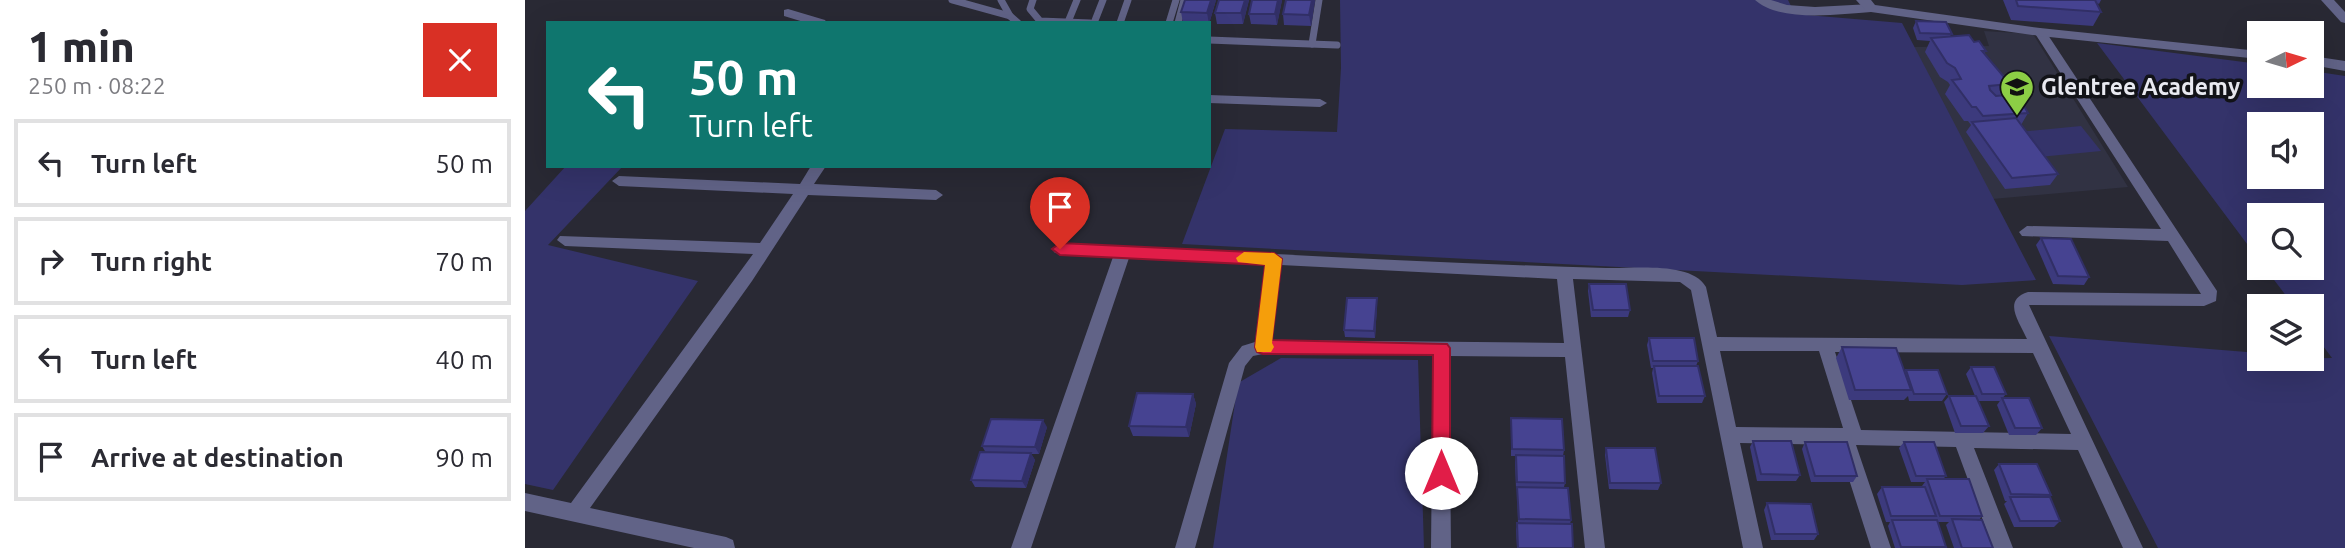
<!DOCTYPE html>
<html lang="en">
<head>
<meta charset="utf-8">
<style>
  body { margin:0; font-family:Ubuntu,sans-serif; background:#f2f2f3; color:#2b2b33; height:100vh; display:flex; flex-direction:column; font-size:26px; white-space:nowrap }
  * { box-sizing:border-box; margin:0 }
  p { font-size:23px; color:#7c7c81 }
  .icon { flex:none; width:38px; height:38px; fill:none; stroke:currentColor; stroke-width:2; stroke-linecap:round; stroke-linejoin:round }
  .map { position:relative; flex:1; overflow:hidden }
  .panel { display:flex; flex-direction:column; background:#fff; width:525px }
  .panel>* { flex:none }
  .top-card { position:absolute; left:21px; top:21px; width:665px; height:147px; border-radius:0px; box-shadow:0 7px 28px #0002; background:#0f766e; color:#fff; overflow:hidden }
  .needle { width:46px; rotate:85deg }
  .controls { position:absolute; left:1722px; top:21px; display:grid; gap:14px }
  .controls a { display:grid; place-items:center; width:77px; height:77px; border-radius:0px; background:#fff; box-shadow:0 7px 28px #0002; font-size:35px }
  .pin { position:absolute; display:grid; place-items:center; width:60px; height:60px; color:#fff; margin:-72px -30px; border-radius:50% 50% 50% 0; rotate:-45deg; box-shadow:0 0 7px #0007 }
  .pin .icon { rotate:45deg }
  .me { position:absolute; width:77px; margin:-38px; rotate:0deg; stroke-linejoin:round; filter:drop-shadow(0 0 5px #0008) }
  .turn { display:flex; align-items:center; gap:24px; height:147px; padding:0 28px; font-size:32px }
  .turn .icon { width:91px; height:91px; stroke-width:2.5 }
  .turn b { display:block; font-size:49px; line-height:60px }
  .round { display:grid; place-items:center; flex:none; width:74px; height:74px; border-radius:0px; background:#f2f2f3 }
  .headline { display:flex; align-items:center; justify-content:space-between; height:119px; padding:0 28px }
  h1 { font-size:42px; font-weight:800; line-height:52px }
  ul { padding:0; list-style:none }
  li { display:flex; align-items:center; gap:21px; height:88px; margin:0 14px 10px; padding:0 14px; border:4px solid #e1e1e2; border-radius:0px }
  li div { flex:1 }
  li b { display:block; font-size:26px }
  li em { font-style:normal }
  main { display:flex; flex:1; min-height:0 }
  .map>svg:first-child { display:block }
  .built { fill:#313243 }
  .green { fill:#34336a; fill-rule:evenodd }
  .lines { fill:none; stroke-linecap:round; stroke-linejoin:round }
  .service { stroke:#616387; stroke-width:7 }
  .minor { fill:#616387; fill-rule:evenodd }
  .tertiary { fill:#616387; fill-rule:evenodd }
  .wall { fill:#3c3a7d }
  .shaded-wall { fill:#312f66 }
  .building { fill:#464391; stroke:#312f66; stroke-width:2 }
  .route { fill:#e11d48; stroke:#92132f; stroke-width:2 }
  .slow { fill:#f59e0b }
  .labels { text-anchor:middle; stroke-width:7; stroke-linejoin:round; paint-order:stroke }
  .poi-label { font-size:23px; font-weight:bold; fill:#e9eaf1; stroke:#121318; text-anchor:start }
</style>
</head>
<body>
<main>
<section class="panel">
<div class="headline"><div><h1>1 min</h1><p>250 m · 08:22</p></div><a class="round" style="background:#d93025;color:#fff"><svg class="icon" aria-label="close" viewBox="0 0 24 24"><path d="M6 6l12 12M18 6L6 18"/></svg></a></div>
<ul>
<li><svg class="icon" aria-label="left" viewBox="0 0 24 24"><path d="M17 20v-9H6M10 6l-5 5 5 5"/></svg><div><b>Turn left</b></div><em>50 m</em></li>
<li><svg class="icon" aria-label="right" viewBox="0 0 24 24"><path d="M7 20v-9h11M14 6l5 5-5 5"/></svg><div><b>Turn right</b></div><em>70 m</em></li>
<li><svg class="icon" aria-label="left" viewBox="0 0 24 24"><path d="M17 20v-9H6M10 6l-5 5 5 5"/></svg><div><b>Turn left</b></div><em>40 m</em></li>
<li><svg class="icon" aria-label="arrive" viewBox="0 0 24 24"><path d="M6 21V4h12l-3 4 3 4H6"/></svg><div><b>Arrive at destination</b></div><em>90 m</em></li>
</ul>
</section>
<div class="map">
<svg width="1820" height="548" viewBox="0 0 1820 548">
  <rect width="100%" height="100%" fill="#292934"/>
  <path class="built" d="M 1459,31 L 1508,34 L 1603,187 L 1467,199 L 1389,47 L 1464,46 Z"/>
  <g class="green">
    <path d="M 815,0 L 1263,0 L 1270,14 L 1377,23 L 1511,280 L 1437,285 L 657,244 L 700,129 L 812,132 L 816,68 Z"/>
    <path d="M 1572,43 L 1734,64 L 1734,86 L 1787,86 L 1787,71 L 1820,76 L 1820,548 L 1633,548 L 1524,336 L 1734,353 L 1734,359 L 1807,358 L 1787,331 L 1787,306 L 1769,306 L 1740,268 L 1787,268 L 1787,215 L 1734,215 L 1734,260 ZM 1734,124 L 1787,124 L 1787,177 L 1734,177 Z"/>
    <path d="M 1556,126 L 1576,151 L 1514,157 L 1495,132 Z"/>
    <path d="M 41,166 L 98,166 L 23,245 L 173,281 L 28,490 L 0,484 L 0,211 Z"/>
    <path d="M 756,358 L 893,360 L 899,548 L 688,548 L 713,383 Z"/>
  </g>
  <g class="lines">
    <g class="service">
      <path d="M 427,0 L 485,16"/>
      <path d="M 476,0 L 485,16 L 493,23"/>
      <path d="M 508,0 L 505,9 L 515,21 L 565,23"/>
      <path d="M 543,22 L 552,0"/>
      <path d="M 569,23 L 578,0"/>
      <path d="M 595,23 L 603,0"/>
      <path d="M 644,23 L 651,0"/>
      <path d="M 653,23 L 659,0"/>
      <path d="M 684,40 L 812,45"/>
      <path d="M 787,44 L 794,0"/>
    </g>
    <g class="minor">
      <path d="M 1230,0 L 1246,0 L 1262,5 L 1290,7 L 1346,4 L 1352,8 L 1346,12 C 1314,14 1256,23 1230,0 Z"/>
      <path d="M 1796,0 L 1809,0 L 1820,12 L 1820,23 L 1816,22 Z"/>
      <path d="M 263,9 L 300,20 L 302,23 L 282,23 L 259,16 L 259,10 Z"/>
      <path d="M 1515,28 L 1521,32 L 1692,291 L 1691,301 L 1679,306 L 1504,305 L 1618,548 L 1598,548 L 1553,450 L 1449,448 L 1488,548 L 1468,548 L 1431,447 L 1331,445 L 1366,548 L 1346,548 L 1313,445 L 1215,443 L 1238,548 L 1218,548 L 1166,290 L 1155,282 L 1048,279 L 1080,548 L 1060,548 L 1040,357 L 924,356 L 926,548 L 906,548 L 908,355 L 738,354 L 728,356 L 720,366 L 670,548 L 650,548 L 704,363 L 717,346 L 730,342 L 740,265 L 604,258 L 506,548 L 486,548 L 588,257 L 530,253 L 527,249 L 535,243 C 717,252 899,263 1081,268 C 1108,269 1166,261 1181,287 L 1192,337 L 1502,339 C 1494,321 1477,300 1503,292 L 1676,294 L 1643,241 L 1497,236 L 1494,232 L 1502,226 L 1636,229 L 1509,32 ZM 756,265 L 1032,279 L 1039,343 L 747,340 ZM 1195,351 L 1294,351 L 1318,428 L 1211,427 ZM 1310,352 L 1508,353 L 1546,434 L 1336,430 Z"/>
      <path d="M 684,95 L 795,99 L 802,103 L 795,107 L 684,103 Z"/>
      <path d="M 286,166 L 301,166 L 289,184 L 411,190 L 418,195 L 411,200 L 283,195 L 227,281 L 65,508 L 201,537 L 208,540 L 210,548 L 169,548 L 0,511 L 0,493 L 46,503 L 228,254 L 40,246 L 32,240 L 35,236 L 235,243 L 268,194 L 94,186 L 87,181 L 94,176 L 275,184 Z"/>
    </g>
    <g class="tertiary">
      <path d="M 1331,0 L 1346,0 L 1350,5 L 1515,28 L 1734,51 L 1734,59 L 1515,36 L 1346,12 L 1341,11 Z"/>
      <path d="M 1787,56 L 1820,61 L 1820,71 L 1787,65 Z"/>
    </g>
  </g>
  <g class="wall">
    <path d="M 691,0 L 684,24 L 658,23 L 656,12 Z"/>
    <path d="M 724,0 L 718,24 L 692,24 L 690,13 Z"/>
    <path d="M 727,0 L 757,0 L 752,25 L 726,24 L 724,14 Z"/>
    <path d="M 761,0 L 790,0 L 786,26 L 759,25 L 758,14 Z"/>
    <path d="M 1478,0 L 1576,0 L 1574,4 L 1572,3 L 1576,12 L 1568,26 L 1486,20 Z"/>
    <path d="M 1391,21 L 1427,34 L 1425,36 L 1449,42 L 1461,51 L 1459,54 L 1485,84 L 1478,95 L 1503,113 L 1496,125 L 1533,174 L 1525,185 L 1480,189 L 1441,132 L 1446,125 L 1443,121 L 1439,121 L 1420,94 L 1425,85 L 1423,82 L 1415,77 L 1400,52 L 1405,41 L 1392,40 L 1388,28 Z"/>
    <path d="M 1516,238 L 1564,277 L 1559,285 L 1528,284 L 1511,245 Z"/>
    <path d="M 1064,284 L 1105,310 L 1103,317 L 1066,317 L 1063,291 Z"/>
    <path d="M 852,306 L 850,338 L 820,337 L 819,330 Z"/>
    <path d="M 1124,338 L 1173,361 L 1171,366 L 1180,396 L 1177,403 L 1132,403 L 1127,373 L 1128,368 L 1126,368 L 1122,345 Z"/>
    <path d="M 1317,347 L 1379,372 L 1381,370 L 1422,394 L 1417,401 L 1384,401 L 1383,396 L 1379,400 L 1324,400 L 1311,358 Z"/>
    <path d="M 1446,367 L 1481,394 L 1475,401 L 1453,401 L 1464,426 L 1458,433 L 1430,433 L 1419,402 L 1424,396 L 1450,396 L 1441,374 Z"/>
    <path d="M 668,394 L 671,404 L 664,437 L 608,436 L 604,426 Z"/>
    <path d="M 1477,398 L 1517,428 L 1511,435 L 1484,435 L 1472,405 Z"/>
    <path d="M 986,418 L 1039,450 L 1038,456 L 1040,483 L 1039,487 L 1046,520 L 1045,524 L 1048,548 L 992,548 L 991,529 L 993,523 L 992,489 L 991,488 L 990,462 L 991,456 L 986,456 Z"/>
    <path d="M 522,427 L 514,454 L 506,454 L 510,460 L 501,488 L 450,487 L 446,480 L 461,453 L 457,446 Z"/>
    <path d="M 1228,441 L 1275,475 L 1271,481 L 1232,481 L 1225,447 Z"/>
    <path d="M 1280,442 L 1332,476 L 1328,482 L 1286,482 L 1277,449 Z"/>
    <path d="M 1379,442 L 1421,476 L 1418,479 L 1457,516 L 1454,520 L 1468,548 L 1429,548 L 1421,525 L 1424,522 L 1413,522 L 1421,547 L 1420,548 L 1370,548 L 1363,526 L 1365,522 L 1361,522 L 1352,494 L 1357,487 L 1398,487 L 1397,486 L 1400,482 L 1386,482 L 1374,448 Z"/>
    <path d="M 1081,448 L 1136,483 L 1133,490 L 1084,489 L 1080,455 Z"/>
    <path d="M 1474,464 L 1526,495 L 1523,497 L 1535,521 L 1529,527 L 1489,527 L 1479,504 L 1482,501 L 1480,501 L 1469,470 Z"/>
    <path d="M 1242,503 L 1293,534 L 1289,540 L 1246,540 L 1239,510 Z"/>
  </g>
  <g class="shaded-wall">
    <path d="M 686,0 L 691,0 L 684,24 L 682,13 Z"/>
    <path d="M 720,0 L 724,0 L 718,24 L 716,13 Z"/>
    <path d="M 753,0 L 757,0 L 752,25 L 750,14 Z"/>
    <path d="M 787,0 L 790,0 L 786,26 L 784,15 Z"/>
    <path d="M 852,298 L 852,306 L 850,338 L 849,331 Z"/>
    <path d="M 668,394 L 671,404 L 664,437 L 661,427 Z"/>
    <path d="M 518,420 L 522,427 L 514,454 L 510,447 Z"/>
    <path d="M 506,453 L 510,460 L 501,488 L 497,481 Z"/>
  </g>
  <g class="building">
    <path d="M 660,0 L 686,0 L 682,13 L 656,12 Z"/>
    <path d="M 694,0 L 720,0 L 716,13 L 690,13 Z"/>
    <path d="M 727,0 L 753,0 L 750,14 L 724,14 Z"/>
    <path d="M 761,0 L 787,0 L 784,15 L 758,14 Z"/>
    <path d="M 1491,0 L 1570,0 L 1576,12 L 1493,6 Z"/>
    <path d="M 1391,21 L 1421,22 L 1427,34 L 1395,33 Z"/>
    <path d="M 1444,35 L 1449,42 L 1454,41 L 1461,51 L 1457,51 L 1485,84 L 1464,86 L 1465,90 L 1471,96 L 1492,94 L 1503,113 L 1458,116 L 1451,107 L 1447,107 L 1427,80 L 1436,79 L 1430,68 L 1422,63 L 1406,38 Z"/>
    <path d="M 1491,118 L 1533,174 L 1487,178 L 1447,122 Z"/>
    <path d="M 1516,238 L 1546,239 L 1564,277 L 1533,276 Z"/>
    <path d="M 1064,284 L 1101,284 L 1105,310 L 1068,310 Z"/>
    <path d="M 822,298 L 852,298 L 849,331 L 819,330 Z"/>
    <path d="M 1124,338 L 1169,338 L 1173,361 L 1128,361 Z"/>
    <path d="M 1317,347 L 1371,348 L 1386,390 L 1330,390 Z"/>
    <path d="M 1129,366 L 1173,366 L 1180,396 L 1134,396 Z"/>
    <path d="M 1446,367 L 1469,367 L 1481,394 L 1457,394 Z"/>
    <path d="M 1381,370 L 1413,370 L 1422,394 L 1389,394 Z"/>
    <path d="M 612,393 L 668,394 L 661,427 L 604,426 Z"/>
    <path d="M 1424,396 L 1451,396 L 1464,426 L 1436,426 Z"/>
    <path d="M 1477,398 L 1504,398 L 1517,428 L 1490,428 Z"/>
    <path d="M 986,418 L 1037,419 L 1039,450 L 987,449 Z"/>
    <path d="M 466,419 L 518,420 L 510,447 L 457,446 Z"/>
    <path d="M 1228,441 L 1266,441 L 1275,475 L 1236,474 Z"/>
    <path d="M 1280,442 L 1322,442 L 1332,476 L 1290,476 Z"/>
    <path d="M 1379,442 L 1409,442 L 1421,476 L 1391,476 Z"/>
    <path d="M 1081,448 L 1130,448 L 1136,483 L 1085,483 Z"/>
    <path d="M 455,452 L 506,453 L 497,481 L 446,480 Z"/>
    <path d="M 991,455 L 1039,456 L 1040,483 L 992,482 Z"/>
    <path d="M 1474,464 L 1512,464 L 1526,495 L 1486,494 Z"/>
    <path d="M 1402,479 L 1444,479 L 1457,516 L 1415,516 Z"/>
    <path d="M 992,487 L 1043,488 L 1046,520 L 994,519 Z"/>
    <path d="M 1357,487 L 1400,487 L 1411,516 L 1366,516 Z"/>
    <path d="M 1485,497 L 1525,497 L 1535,521 L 1495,521 Z"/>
    <path d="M 1242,503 L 1286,504 L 1293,534 L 1250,534 Z"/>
    <path d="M 1427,519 L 1457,520 L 1468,548 L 1437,548 Z"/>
    <path d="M 1367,520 L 1412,520 L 1421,547 L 1376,547 Z"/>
    <path d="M 992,523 L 1047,524 L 1048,548 L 993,548 Z"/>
  </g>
  <path class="route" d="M 535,243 L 749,253 L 757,259 L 747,340 L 922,344 L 925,348 L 925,473 L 923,479 L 916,482 L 909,479 L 907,473 L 908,355 L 738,354 L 732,352 L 730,347 L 740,265 L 535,255 L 527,249 Z"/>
  <path class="slow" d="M 719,252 L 749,253 L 757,259 L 747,343 L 749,347 L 746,352 L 732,352 L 730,347 L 740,265 L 713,262 L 711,258 Z"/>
  <defs>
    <g id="school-pin" transform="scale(1.75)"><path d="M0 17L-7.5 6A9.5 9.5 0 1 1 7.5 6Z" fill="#8cce45" stroke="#121318"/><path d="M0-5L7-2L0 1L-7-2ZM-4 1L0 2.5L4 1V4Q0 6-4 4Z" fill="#111"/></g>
  </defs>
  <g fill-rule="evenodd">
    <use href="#school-pin" x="1492" y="87"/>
  </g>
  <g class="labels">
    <g class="poi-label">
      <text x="1516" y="95">Glentree Academy</text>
    </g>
  </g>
</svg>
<div class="controls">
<a><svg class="needle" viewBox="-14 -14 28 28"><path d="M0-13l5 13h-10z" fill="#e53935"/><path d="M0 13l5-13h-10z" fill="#7c7c81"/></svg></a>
<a><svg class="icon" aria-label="sound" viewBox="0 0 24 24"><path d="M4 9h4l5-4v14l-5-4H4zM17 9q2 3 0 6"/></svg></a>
<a><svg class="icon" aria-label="search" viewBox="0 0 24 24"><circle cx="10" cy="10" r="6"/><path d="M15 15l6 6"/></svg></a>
<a><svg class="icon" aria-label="layers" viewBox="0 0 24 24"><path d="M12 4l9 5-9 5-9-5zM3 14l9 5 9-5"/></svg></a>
</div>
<div class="pin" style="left:535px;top:249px;background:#d93025"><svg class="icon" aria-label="arrive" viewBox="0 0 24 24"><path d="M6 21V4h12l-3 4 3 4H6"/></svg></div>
<svg class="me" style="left:916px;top:473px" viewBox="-20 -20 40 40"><circle r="19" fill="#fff"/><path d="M0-13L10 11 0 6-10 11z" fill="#e11d48"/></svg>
<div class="top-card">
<div class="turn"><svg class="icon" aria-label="left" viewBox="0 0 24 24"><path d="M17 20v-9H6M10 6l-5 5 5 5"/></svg><div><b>50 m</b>Turn left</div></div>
</div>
</div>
</main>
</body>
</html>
